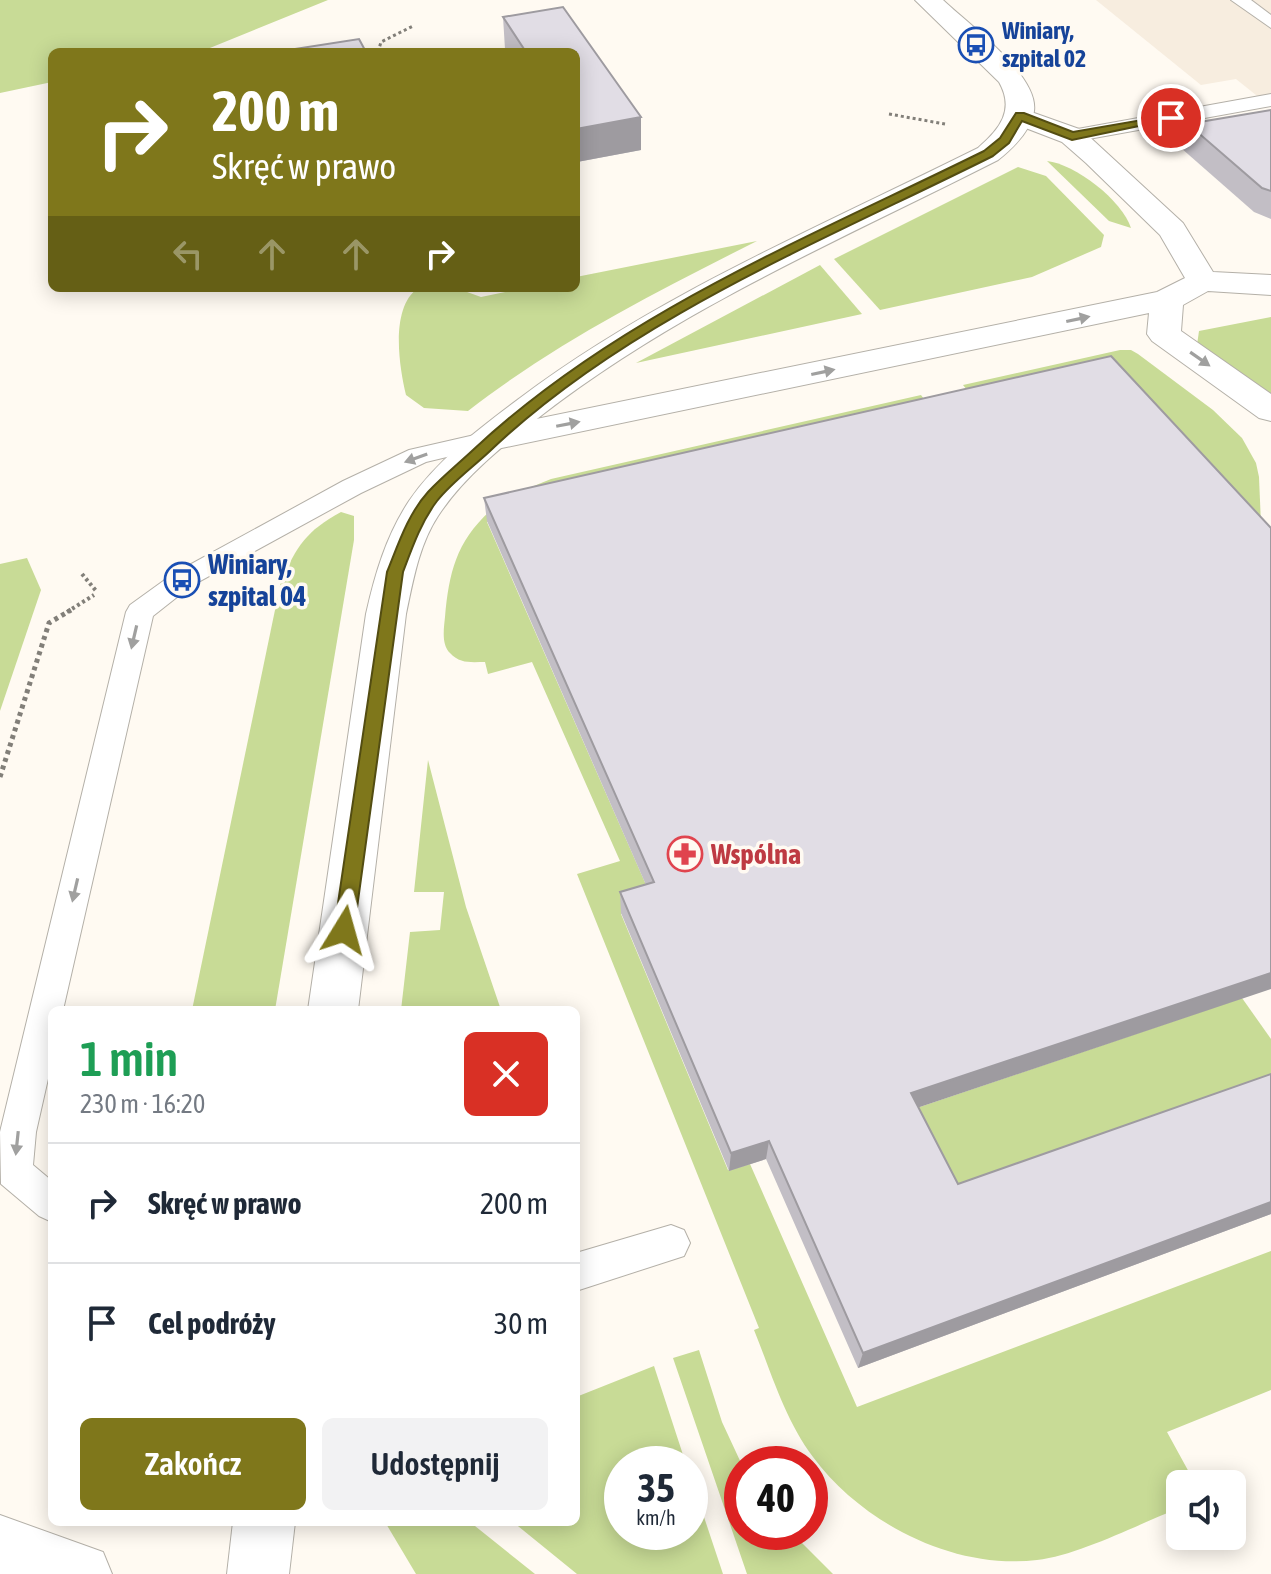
<!DOCTYPE html>
<html lang="pl">
<head>
<meta charset="utf-8">
<style>
  body { margin:0; font-family:"Asap Condensed",sans-serif; background:#f2f2f3; color:#1f2937; height:100vh; display:flex; flex-direction:column; font-size:30px; white-space:nowrap }
  * { box-sizing:border-box; margin:0 }
  p { font-size:26px; color:#747a83 }
  .icon { flex:none; width:44px; height:44px; fill:none; stroke:currentColor; stroke-width:2; stroke-linecap:round; stroke-linejoin:round }
  .map { position:relative; flex:1; overflow:hidden }
  .details { position:absolute; left:48px; top:1006px; width:532px; height:520px; display:flex; flex-direction:column; background:#fff; border-radius:12px; box-shadow:0 4px 20px #0003 }
  .details>* { flex:none }
  .hud { position:absolute; left:48px; top:48px; width:532px; height:244px; border-radius:12px; box-shadow:0 4px 20px #0003; background:#7f771b; color:#fff; overflow:hidden }
  .fabs { position:absolute; left:1166px; top:1470px; display:grid; gap:16px }
  .fabs a { display:grid; place-items:center; width:80px; height:80px; border-radius:12px; background:#fff; box-shadow:0 4px 20px #0003; font-size:40px }
  .speed { position:absolute; left:604px; top:1446px; display:flex; gap:16px; font-size:40px; font-weight:700; text-align:center }
  .speed>* { display:grid; place-content:center; width:104px; height:104px; border-radius:50%; background:#fff; box-shadow:0 4px 20px #0003; line-height:1 }
  .speed small { font-size:20px; font-weight:400 }
  .speed .limit { border:12px solid #d22; background:#fff; color:#111 }
  .pin { position:absolute; display:grid; place-items:center; width:68px; height:68px; color:#fff; margin:-34px; border:4px solid #fff; border-radius:50%; box-shadow:0 2px 8px #0007 }
  .me { position:absolute; width:88px; margin:-44px; rotate:8deg; stroke-linejoin:round; filter:drop-shadow(0 0 6px #0008) }
  .turn { display:flex; align-items:center; gap:28px; height:168px; padding:0 32px; font-size:36px }
  .turn .icon { width:104px; height:104px; stroke-width:2.5 }
  .turn b { display:block; font-size:56px; line-height:68px }
  .lanes { display:flex; align-items:center; height:76px; padding:0 32px; background:#0003; justify-content:center; gap:40px; direction:ltr }
  .lanes .off { opacity:.35 }
  .round { display:grid; place-items:center; flex:none; width:84px; height:84px; border-radius:12px; background:#f2f2f3 }
  .headline { display:flex; align-items:center; justify-content:space-between; height:136px; padding:0 32px }
  h1 { font-size:48px; font-weight:600; line-height:60px; color:#1e9e55 }
  .action { display:flex; gap:16px; margin-top:auto; padding:16px 32px }
  .action a { flex:1; height:92px; border-radius:12px; background:#7f771b; color:#fff; font-size:32px; font-weight:600; line-height:92px; text-align:center }
  .action a+a { background:#f2f2f3; color:#1f2937 }
  ul { padding:0; list-style:none }
  li { display:flex; align-items:center; gap:24px; height:120px; padding:0 32px; border-top:2px solid #e0e1e3 }
  li div { flex:1 }
  li b { display:block; font-size:30px }
  li em { font-style:normal }
  .map>svg:first-child { display:block }
  .built { fill:#f7eddf }
  .green { fill:#c8db96 }
  .lines { fill:none; stroke-linecap:round; stroke-linejoin:round }
  .service-casing { stroke:#b4b0a8; stroke-width:2 }
  .minor-casing { stroke:#b4b0a8; stroke-width:2 }
  .tertiary-casing { stroke:#b4b0a8; stroke-width:2 }
  .path-far2 { stroke:#827f79; stroke-width:3; stroke-dasharray:3 3; stroke-linecap:butt }
  .path-far1 { stroke:#827f79; stroke-width:4; stroke-dasharray:3 3; stroke-linecap:butt }
  .path { stroke:#827f79; stroke-width:5; stroke-dasharray:4 4; stroke-linecap:butt }
  .service { fill:#fff; fill-rule:evenodd }
  .minor { fill:#fff; fill-rule:evenodd }
  .tertiary { fill:#fff; fill-rule:evenodd }
  .wall { fill:#c2bec5 }
  .shaded-wall { fill:#9e9ba0 }
  .building { fill:#e1dde5; stroke:#9e9ba0; stroke-width:2 }
  .oneway { fill:#a0a09f }
  .route { fill:#7f771b; stroke:#534d12; stroke-width:2 }
  .labels { text-anchor:middle; stroke-width:7; stroke-linejoin:round; paint-order:stroke }
  .far-transit-label { font-size:24px; font-weight:bold; fill:#164399; stroke:#fffaf2; text-anchor:start }
  .transit-label { font-size:28px; font-weight:bold; fill:#164399; stroke:#fffaf2; text-anchor:start }
  .health-label { font-size:28px; font-weight:bold; fill:#be3a42; stroke:#fffaf2; text-anchor:start }
</style>
</head>
<body>
<div class="map">
<svg width="1271" height="1574" viewBox="0 0 1271 1574">
  <rect width="100%" height="100%" fill="#fffaf2"/>
  <path class="built" d="M 1096,0 L 1271,0 L 1271,107 L 1236,79 L 1201,85 Z"/>
  <g class="green">
    <path d="M 0,0 L 328,0 L 200,52 L 52,52 L 52,82 L 0,93 Z"/>
    <path d="M 1047,161 C 1075,164 1122,200 1131,228 L 1109,221 Z"/>
    <path d="M 1018,167 L 1046,176 L 1104,235 L 1101,247 L 1032,277 L 880,310 L 834,259 Z"/>
    <path d="M 757,241 C 656,292 558,341 468,411 L 424,408 L 406,395 C 399,366 390,308 418,288 L 456,288 L 481,297 L 524,288 L 576,288 L 576,277 Z"/>
    <path d="M 820,265 L 862,314 L 636,363 Z"/>
    <path d="M 1271,317 L 1271,399 L 1197,345 L 1199,331 Z"/>
    <path d="M 1120,350 L 1131,350 L 1138,354 L 1213,410 L 1242,438 L 1256,463 L 1259,477 L 1261,524 L 981,407 L 963,385 Z"/>
    <path d="M 921,395 L 937,417 L 487,522 L 654,903 L 621,914 L 728,1170 L 750,1164 L 857,1407 L 1271,1251 L 1271,1390 L 1167,1432 L 1190,1474 L 1191,1484 L 1180,1484 L 1180,1508 C 1138,1524 1080,1555 1037,1560 C 953,1570 862,1523 813,1457 C 785,1420 771,1372 754,1330 L 759,1328 L 577,874 L 620,861 L 532,662 L 488,674 L 485,662 C 471,662 460,664 450,653 C 441,644 444,628 445,617 C 449,573 456,542 490,511 C 506,496 531,487 551,479 Z"/>
    <path d="M 341,512 L 354,516 L 354,540 L 275,1010 L 192,1010 L 281,581 C 297,546 306,531 341,512 Z"/>
    <path d="M 27,558 L 41,590 L 0,711 L 0,564 Z"/>
    <path d="M 428,760 L 466,907 L 501,1010 L 401,1010 L 410,932 L 440,930 L 444,892 L 414,892 Z"/>
    <path d="M 1242,998 L 1271,1039 L 1271,1088 L 951,1202 L 905,1112 Z"/>
    <path d="M 699,1350 L 722,1422 L 742,1465 L 742,1532 L 791,1532 L 833,1574 L 747,1574 L 673,1358 Z"/>
    <path d="M 654,1366 L 686,1464 L 622,1464 L 622,1532 L 690,1532 L 690,1475 L 723,1574 L 577,1574 L 513,1522 L 576,1522 L 576,1397 Z"/>
    <path d="M 385,1522 L 470,1522 L 535,1574 L 416,1574 Z"/>
  </g>
  <g class="lines">
    <g class="service-casing">
      <g id="service">
        <path d="M 1231,0 L 1251,0 L 1271,15 L 1271,28 Z"/>
        <path d="M 1271,94 L 1271,106 L 1072,142 L 1062,136 L 1072,130 Z"/>
        <path d="M 492,431 L 501,434 L 504,439 L 501,444 L 426,462 L 361,493 L 191,586 L 153,616 L 63,1010 L 52,1010 L 52,1061 L 36,1132 L 33,1165 L 52,1181 L 52,1222 L 39,1216 L 1,1184 L 0,1132 L 126,612 L 130,605 L 173,574 L 343,481 L 409,450 Z"/>
        <path d="M 671,1225 L 684,1230 L 690,1243 L 684,1256 L 576,1291 L 576,1253 Z"/>
      </g>
    </g>
    <g class="minor-casing">
      <path id="minor" d="M 1020,108 L 1082,130 L 1183,223 L 1213,272 L 1271,275 L 1271,295 L 1208,291 L 1183,305 L 1181,331 L 1271,394 L 1271,421 L 1259,418 L 1152,341 L 1147,334 L 1149,313 L 492,450 L 479,447 L 474,439 L 479,431 L 492,428 L 1157,292 L 1185,278 L 1160,235 L 1086,163 L 1062,142 L 1010,122 L 1006,116 L 1010,110 Z"/>
    </g>
    <g class="tertiary-casing">
      <g id="tertiary">
        <path d="M 915,0 L 943,0 C 967,23 1039,75 1034,111 C 1031,131 1013,148 998,160 C 843,239 681,307 542,415 C 505,444 464,476 438,516 C 419,545 413,581 406,614 L 358,1010 L 308,1010 L 366,614 C 375,574 386,536 409,501 C 437,460 480,428 520,398 C 660,293 822,226 978,148 C 1000,129 1015,110 999,82 Z"/>
        <path d="M 0,1515 L 103,1552 L 112,1574 L 0,1574 Z"/>
        <path d="M 233,1522 L 295,1522 L 289,1574 L 227,1574 Z"/>
      </g>
    </g>
    <g class="path-far2">
      <path d="M 378,52 L 381,42 L 413,26"/>
      <path d="M 889,114 L 945,124"/>
    </g>
    <g class="path-far1">
      <path d="M 82,574 L 97,592"/>
      <path d="M 67,612 L 94,595"/>
    </g>
    <path class="path" d="M 0,777 L 49,623 L 71,610"/>
    <use href="#service" class="service"/>
    <use href="#minor" class="minor"/>
    <use href="#tertiary" class="tertiary"/>
  </g>
  <g class="wall">
    <path d="M 563,7 L 641,117 L 641,150 L 577,162 L 576,52 L 507,52 L 505,49 L 503,17 Z"/>
    <path d="M 1271,110 L 1271,219 L 1254,212 L 1181,148 L 1188,124 Z"/>
    <path d="M 484,498 L 919,1108 L 958,1184 L 1271,1074 L 1271,1214 L 858,1368 L 766,1159 L 729,1171 L 621,913 L 620,892 L 646,885 L 487,521 Z"/>
  </g>
  <g class="shaded-wall">
    <path d="M 641,117 L 641,150 L 577,162 L 576,129 Z"/>
    <path d="M 1271,973 L 1271,989 L 905,1112 L 911,1093 Z"/>
    <path d="M 769,1141 L 766,1159 L 729,1171 L 731,1153 Z"/>
    <path d="M 1271,1202 L 1271,1214 L 858,1368 L 863,1353 Z"/>
  </g>
  <g class="building">
    <path d="M 563,7 L 641,117 L 576,129 L 576,52 L 526,52 L 503,17 Z"/>
    <path d="M 359,39 L 366,52 L 297,52 L 295,49 Z"/>
    <path d="M 1271,110 L 1271,191 L 1262,188 L 1188,124 Z"/>
    <path d="M 1111,356 L 1271,528 L 1271,973 L 911,1093 L 958,1184 L 1271,1074 L 1271,1202 L 863,1353 L 769,1141 L 731,1153 L 620,892 L 654,882 L 484,498 Z"/>
  </g>
  <defs><path id="oneway-solid" d="M-6-.8H1V-3.2L6.5 0L1 3.2V.8H-6Z" transform="scale(2)"/></defs>
  <g class="oneway">
    <use href="#oneway-solid" transform="translate(1078 319) rotate(-12)"/>
    <use href="#oneway-solid" transform="translate(1200 359) rotate(35)"/>
    <use href="#oneway-solid" transform="translate(823 372) rotate(-12)"/>
    <use href="#oneway-solid" transform="translate(568 424) rotate(-11)"/>
    <use href="#oneway-solid" transform="translate(416 458) rotate(160)"/>
    <use href="#oneway-solid" transform="translate(134 637) rotate(103)"/>
    <use href="#oneway-solid" transform="translate(75 890) rotate(103)"/>
    <use href="#oneway-solid" transform="translate(17 1143) rotate(96)"/>
  </g>
  <path class="route" d="M 1016,113 L 1024,113 L 1073,132 L 1171,115 L 1177,118 L 1072,140 L 1022,121 L 1009,143 L 993,156 C 823,241 628,319 490,451 C 473,467 451,483 437,501 C 421,522 412,548 403,572 L 354,930 L 351,936 L 344,938 L 337,936 L 334,930 L 387,572 C 398,545 408,514 428,492 C 442,477 458,464 473,450 C 618,314 808,238 984,151 L 1000,138 Z"/>
  <defs>
    <g id="bus-ring" transform="scale(1.8)"><circle r="9.5" fill="#fffaf2" stroke="#1a4fb4" stroke-width="1.5"/><path d="M-5-6H5V4H4V6H2V4H-2V6H-4V4H-5ZM-3.5-4V0h7V-4ZM-3.5 1.2v1.5H-2V1.2ZM2 1.2v1.5H3.5V1.2Z" fill="#1a4fb4"/></g>
    <g id="pharmacy-ring" transform="scale(1.8)"><circle r="9.5" fill="#fffaf2" stroke="#e0444e" stroke-width="1.5"/><path d="M-2-6h4v4h4v4h-4v4h-4v-4h-4v-4h4Z" fill="#e0444e"/></g>
  </defs>
  <g fill-rule="evenodd">
    <use href="#bus-ring" x="976" y="45"/>
    <use href="#bus-ring" x="182" y="580"/>
    <use href="#pharmacy-ring" x="685" y="854"/>
  </g>
  <g class="labels">
    <g class="far-transit-label">
      <text x="1002" y="39">Winiary,<tspan x="1002" dy="28">szpital 02</tspan></text>
    </g>
    <g class="transit-label">
      <text x="208" y="574">Winiary,<tspan x="208" dy="32">szpital 04</tspan></text>
    </g>
    <g class="health-label">
      <text x="711" y="864">Wspólna</text>
    </g>
  </g>
</svg>
<div class="fabs">
<a><svg class="icon" aria-label="sound" viewBox="0 0 24 24"><path d="M4 9h4l5-4v14l-5-4H4zM17 9q2 3 0 6"/></svg></a>
</div>
<div class="speed"><div>35<small>km/h</small></div><div class="limit">40</div></div>
<div class="pin" style="left:1171px;top:118px;background:#d93025"><svg class="icon" aria-label="arrive" viewBox="0 0 24 24"><path d="M6 21V4h12l-3 4 3 4H6"/></svg></div>
<svg class="me" style="left:344px;top:930px" viewBox="-20 -20 40 40"><path d="M0-17L14 15 0 8-14 15z" fill="#7f771b" stroke="#fff" stroke-width="4"/></svg>
<div class="hud">
<div class="turn"><svg class="icon" aria-label="right" viewBox="0 0 24 24"><path d="M7 20v-9h11M14 6l5 5-5 5"/></svg><div><b>200 m</b>Skręć w prawo</div></div>
<div class="lanes"><svg class="icon off" aria-label="left" viewBox="0 0 24 24"><path d="M17 20v-9H6M10 6l-5 5 5 5"/></svg><svg class="icon off" aria-label="ahead" viewBox="0 0 24 24"><path d="M12 20V5M6 11l6-6 6 6"/></svg><svg class="icon off" aria-label="ahead" viewBox="0 0 24 24"><path d="M12 20V5M6 11l6-6 6 6"/></svg><svg class="icon" aria-label="right" viewBox="0 0 24 24"><path d="M7 20v-9h11M14 6l5 5-5 5"/></svg></div>
</div>
<section class="details">
<div class="headline"><div><h1>1 min</h1><p>230 m · 16:20</p></div><a class="round" style="background:#d93025;color:#fff"><svg class="icon" aria-label="close" viewBox="0 0 24 24"><path d="M6 6l12 12M18 6L6 18"/></svg></a></div>
<ul>
<li><svg class="icon" aria-label="right" viewBox="0 0 24 24"><path d="M7 20v-9h11M14 6l5 5-5 5"/></svg><div><b>Skręć w prawo</b></div><em>200 m</em></li>
<li><svg class="icon" aria-label="arrive" viewBox="0 0 24 24"><path d="M6 21V4h12l-3 4 3 4H6"/></svg><div><b>Cel podróży</b></div><em>30 m</em></li>
</ul>
<div class="action"><a>Zakończ</a><a>Udostępnij</a></div>
</section>
</div>
</body>
</html>
